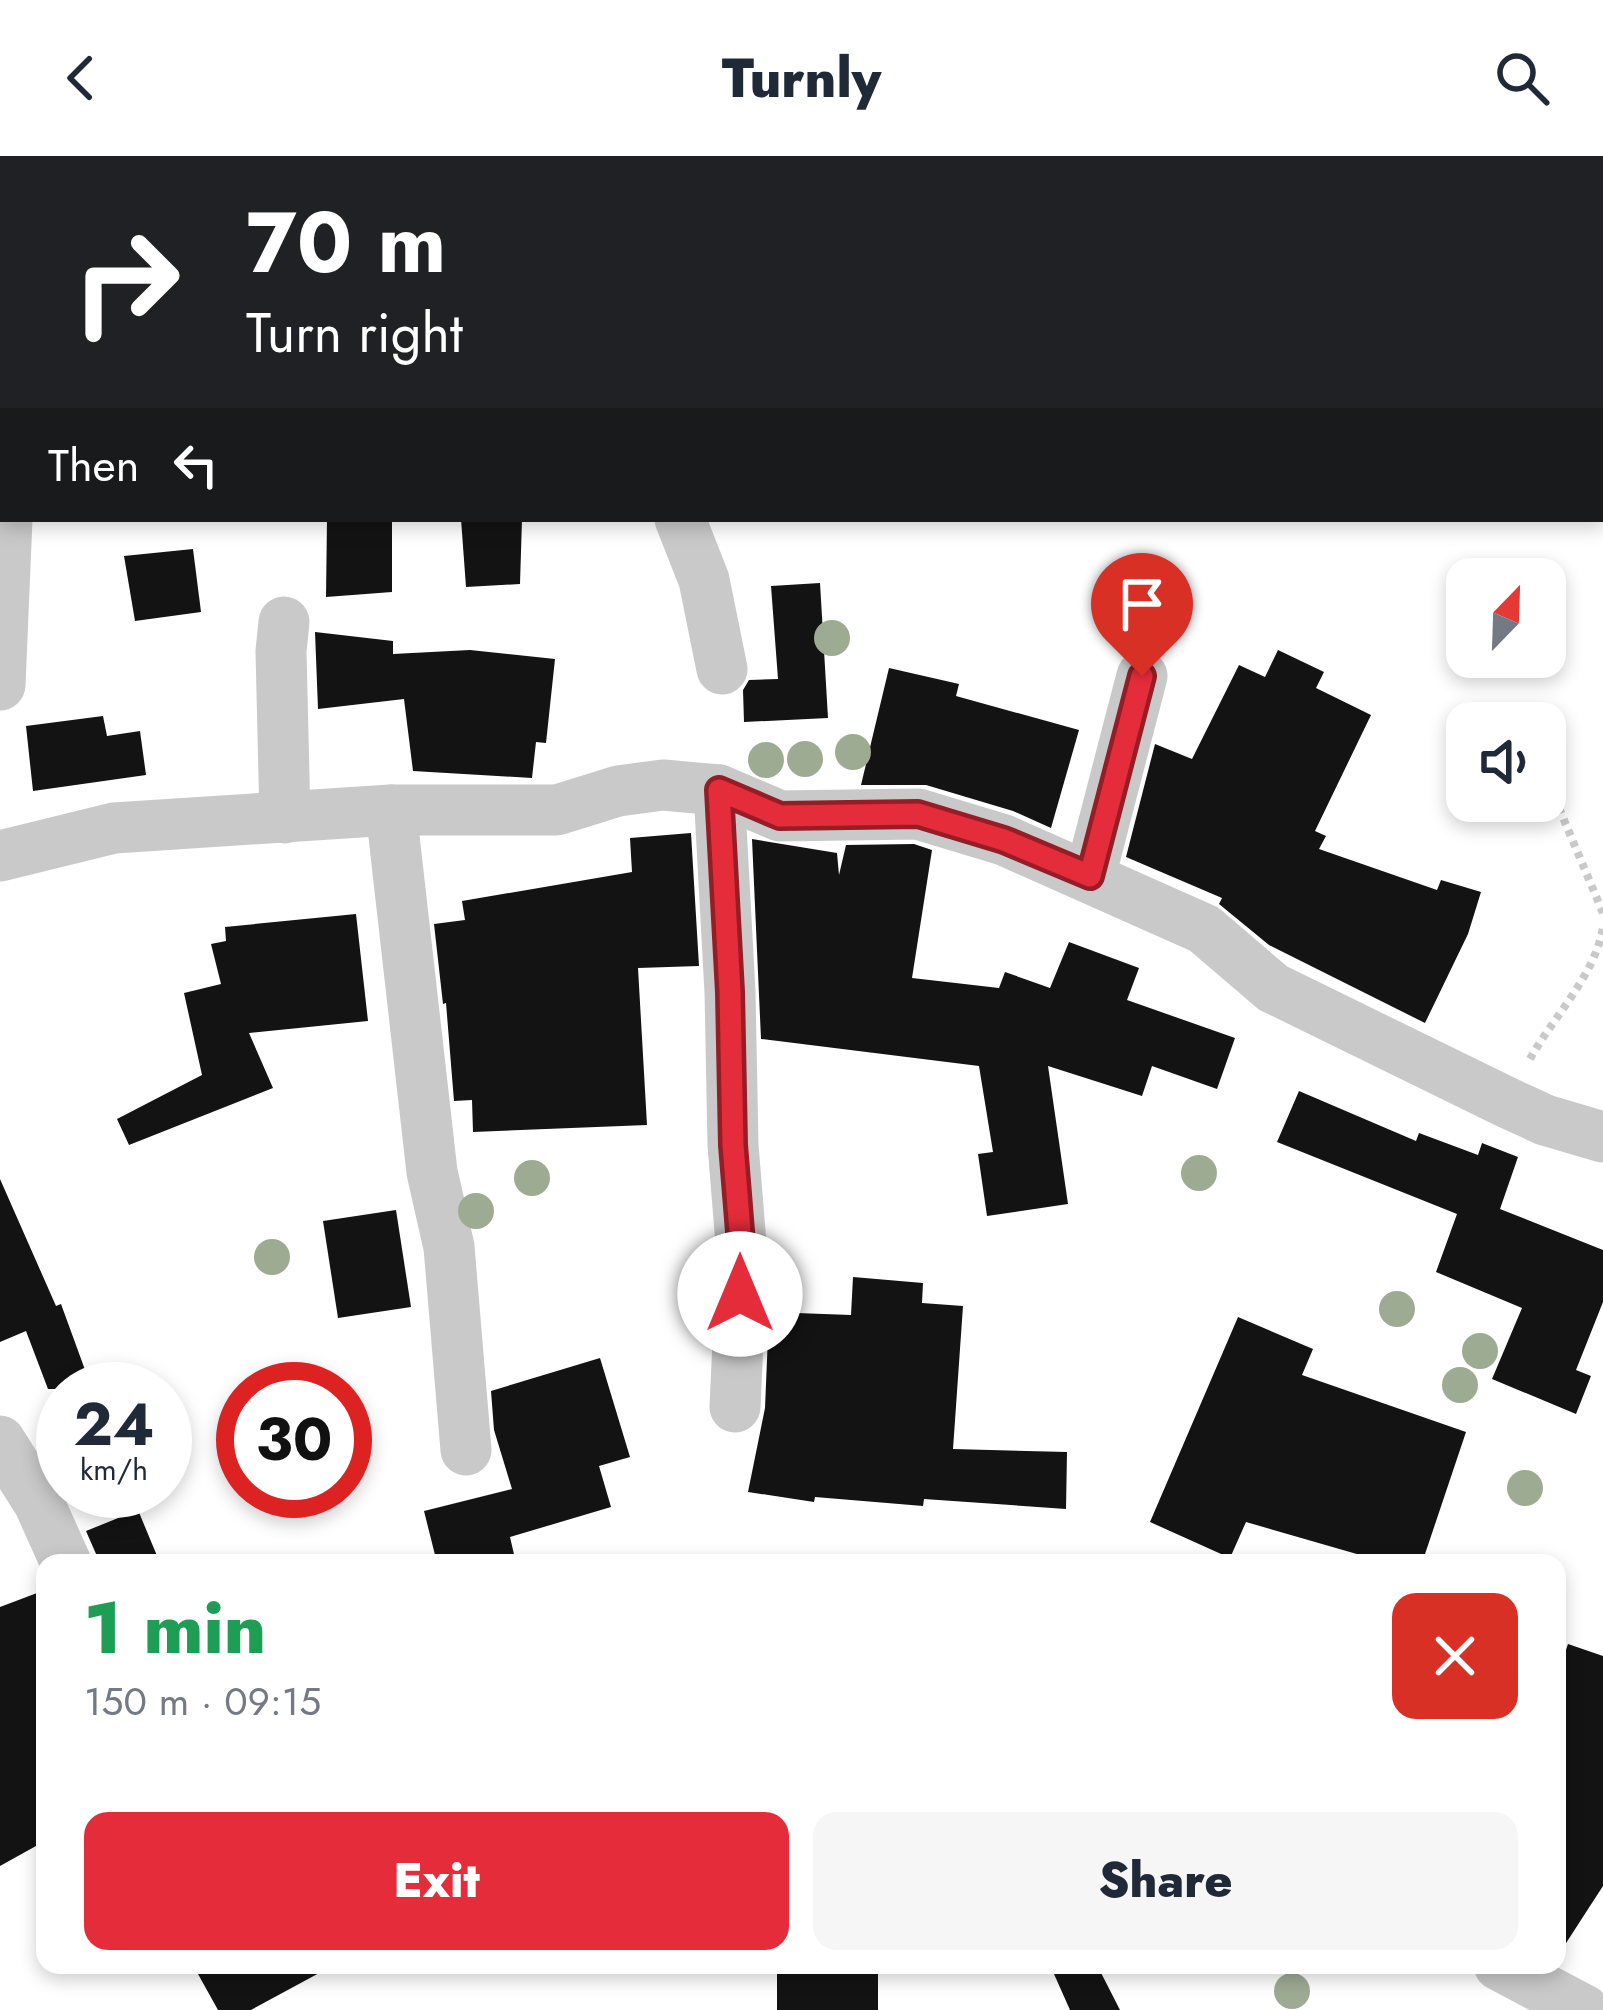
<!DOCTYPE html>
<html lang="en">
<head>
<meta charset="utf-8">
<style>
  body { margin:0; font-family:Jost,sans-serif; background:#f6f6f7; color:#1f2937; height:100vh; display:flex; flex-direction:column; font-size:45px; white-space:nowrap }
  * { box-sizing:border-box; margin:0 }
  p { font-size:39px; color:#747a83 }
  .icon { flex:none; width:66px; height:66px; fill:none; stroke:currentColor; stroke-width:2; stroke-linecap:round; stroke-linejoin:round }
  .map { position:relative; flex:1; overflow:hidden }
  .sheet { position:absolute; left:36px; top:1398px; width:1530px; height:420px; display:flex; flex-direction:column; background:#fff; border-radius:24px; box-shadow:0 6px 18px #0003 }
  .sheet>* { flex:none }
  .guide { position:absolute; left:0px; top:0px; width:1605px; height:366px; box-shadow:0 6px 18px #0003; background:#202124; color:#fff; overflow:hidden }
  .needle { width:78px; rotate:23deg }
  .tools { position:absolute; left:1446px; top:402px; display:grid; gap:24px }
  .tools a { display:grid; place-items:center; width:120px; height:120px; border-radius:24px; background:#fff; box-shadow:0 6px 18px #0003; font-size:60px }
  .speed { position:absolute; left:36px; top:1206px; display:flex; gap:24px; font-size:60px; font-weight:700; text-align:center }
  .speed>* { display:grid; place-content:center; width:156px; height:156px; border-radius:50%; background:#fff; box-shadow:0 6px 18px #0003; line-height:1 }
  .speed small { font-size:30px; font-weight:400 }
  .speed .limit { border:18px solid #d22; background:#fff; color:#111 }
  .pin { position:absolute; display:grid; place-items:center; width:102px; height:102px; color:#fff; margin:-123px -51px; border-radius:50% 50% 50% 0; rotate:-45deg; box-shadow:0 0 12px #0007 }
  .pin .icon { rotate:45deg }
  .me { position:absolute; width:132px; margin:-66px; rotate:0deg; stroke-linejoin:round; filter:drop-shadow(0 0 9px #0008) }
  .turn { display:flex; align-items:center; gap:42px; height:252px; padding:0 48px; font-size:54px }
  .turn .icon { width:156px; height:156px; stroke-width:2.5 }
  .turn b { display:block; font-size:84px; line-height:102px }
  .then { display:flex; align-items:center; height:114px; padding:0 48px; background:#0003; gap:24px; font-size:45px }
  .round { display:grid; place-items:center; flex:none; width:126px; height:126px; border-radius:24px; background:#f6f6f7 }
  .headline { display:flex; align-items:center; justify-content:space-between; height:204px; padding:0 48px }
  h1 { font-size:72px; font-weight:800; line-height:90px; color:#1e9e55 }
  .button { display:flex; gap:24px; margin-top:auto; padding:24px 48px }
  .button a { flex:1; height:138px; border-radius:24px; background:#e52c3a; color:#fff; font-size:48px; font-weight:800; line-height:138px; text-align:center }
  .button a+a { background:#f6f6f7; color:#1f2937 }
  header { display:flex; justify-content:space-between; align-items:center; height:156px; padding:0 48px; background:#fff; font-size:54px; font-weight:800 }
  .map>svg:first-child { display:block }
  .building { fill:#131313 }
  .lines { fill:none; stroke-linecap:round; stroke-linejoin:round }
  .path { stroke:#c9c9c9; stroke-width:8; stroke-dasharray:6 6; stroke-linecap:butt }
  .minor { stroke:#c9c9c9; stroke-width:51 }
  .tree { fill:#9eab93 }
  .route-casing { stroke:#951d26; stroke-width:30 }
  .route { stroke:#e52c3a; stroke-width:21 }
</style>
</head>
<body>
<header><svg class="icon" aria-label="back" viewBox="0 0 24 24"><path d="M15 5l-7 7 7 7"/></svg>Turnly<svg class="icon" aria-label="search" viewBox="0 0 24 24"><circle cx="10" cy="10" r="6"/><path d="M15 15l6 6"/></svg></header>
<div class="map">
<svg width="1603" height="1854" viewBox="0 0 1603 1854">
  <rect width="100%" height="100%" fill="#fff"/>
  <g class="building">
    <path d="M 327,363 L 392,363 L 392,436 L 326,441 Z"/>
    <path d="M 461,363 L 522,363 L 520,428 L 466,431 Z"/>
    <path d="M 193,393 L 201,456 L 135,465 L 124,400 Z"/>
    <path d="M 820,427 L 828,562 L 744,566 L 743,534 L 749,524 L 778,523 L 771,430 Z"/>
    <path d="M 315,476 L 393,485 L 393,498 L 470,494 L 555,503 L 546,587 L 536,586 L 532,622 L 413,615 L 404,543 L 318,553 Z"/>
    <path d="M 1278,494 L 1324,516 L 1316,532 L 1371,559 L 1315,675 L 1326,680 L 1319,693 L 1437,734 L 1441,724 L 1481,736 L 1468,778 L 1425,867 L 1269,789 L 1219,748 L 1222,742 L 1126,701 L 1155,588 L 1192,603 L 1239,509 L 1265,521 Z"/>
    <path d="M 889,512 L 959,528 L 956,540 L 1079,574 L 1051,672 L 1013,655 L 926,629 L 861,629 Z"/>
    <path d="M 103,560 L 107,580 L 140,575 L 146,619 L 33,635 L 26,570 Z"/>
    <path d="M 691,677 L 699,810 L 638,812 L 647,969 L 473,976 L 472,944 L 454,945 L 446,847 L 443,848 L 434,768 L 465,764 L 462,745 L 632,716 L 630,682 Z"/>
    <path d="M 752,683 L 837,697 L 839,719 L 846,689 L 914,688 L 932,694 L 912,822 L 999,832 L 1005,816 L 1050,832 L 1069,786 L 1139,812 L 1127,844 L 1235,882 L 1217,933 L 1152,910 L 1142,940 L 1048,910 L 1068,1048 L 987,1060 L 978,998 L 993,996 L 979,910 L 761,883 Z"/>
    <path d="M 356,758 L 368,865 L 249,877 L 273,932 L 129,989 L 117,963 L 202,919 L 184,837 L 221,828 L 211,788 L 226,785 L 225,771 Z"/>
    <path d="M 1299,935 L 1416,985 L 1419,977 L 1478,999 L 1482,987 L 1518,1001 L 1500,1053 L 1603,1094 L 1603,1146 L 1576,1214 L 1591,1220 L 1576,1258 L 1492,1223 L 1522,1152 L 1436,1116 L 1457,1058 L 1277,986 Z"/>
    <path d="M 0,1023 L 56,1150 L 61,1148 L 92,1233 L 48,1233 L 26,1175 L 0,1186 Z"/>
    <path d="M 396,1054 L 411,1151 L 338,1162 L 323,1065 Z"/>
    <path d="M 853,1121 L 923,1127 L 922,1147 L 963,1150 L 953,1293 L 1067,1296 L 1066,1353 L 924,1343 L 923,1350 L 815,1341 L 814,1346 L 748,1336 L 765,1252 L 769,1156 L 851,1159 Z"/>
    <path d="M 1238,1161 L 1313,1193 L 1302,1219 L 1466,1276 L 1422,1407 L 1388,1407 L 1246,1366 L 1230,1402 L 1150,1366 Z"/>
    <path d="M 600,1202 L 630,1301 L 599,1310 L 611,1351 L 510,1381 L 516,1407 L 437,1407 L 424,1355 L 512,1333 L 494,1274 L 491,1235 Z"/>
    <path d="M 138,1354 L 160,1407 L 100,1407 L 86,1375 Z"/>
    <path d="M 45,1434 L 45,1685 L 0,1710 L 0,1451 Z"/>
    <path d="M 1568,1488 L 1603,1500 L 1603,1730 L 1557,1801 L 1557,1520 Z"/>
    <path d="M 193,1809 L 334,1809 L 251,1854 L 218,1854 Z"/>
    <path d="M 1050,1809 L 1097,1809 L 1120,1854 L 1070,1854 Z"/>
    <rect x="777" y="1816" width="101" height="38"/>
  </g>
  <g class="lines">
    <g class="path">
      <path d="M 1559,652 L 1603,757"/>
      <path d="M 1530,903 C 1553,861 1595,820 1603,771"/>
    </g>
    <g class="minor">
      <path d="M 701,3 L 702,0"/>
      <path d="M 680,363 L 704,424 L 722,513"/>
      <path d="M 284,466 L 281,495 L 285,662"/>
      <path d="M 0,529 L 7,363"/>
      <path d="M 719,634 L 730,836 L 733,989 L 742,1100 L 735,1251"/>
      <path d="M 391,654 L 432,1016 L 449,1091 L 466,1294"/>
      <path d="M 0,700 L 114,672 L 391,654 L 557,654 L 618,635 L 663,629 L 719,634 L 780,660 L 918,658 L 1004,684 L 1204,773 L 1273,832 L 1508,947 L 1545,964 L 1603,981"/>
      <path d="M 1090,720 L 1142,520"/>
      <path d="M 0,1285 L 39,1347 L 66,1407"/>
      <path d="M 1499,1809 L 1584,1854"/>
    </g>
  </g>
  <g class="tree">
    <circle cx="832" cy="482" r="18"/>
    <circle cx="853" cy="596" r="18"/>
    <circle cx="805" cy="603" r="18"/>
    <circle cx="766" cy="604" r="18"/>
    <circle cx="1199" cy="1017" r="18"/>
    <circle cx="532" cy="1022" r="18"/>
    <circle cx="476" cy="1055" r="18"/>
    <circle cx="272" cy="1101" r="18"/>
    <circle cx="1397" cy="1153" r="18"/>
    <circle cx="1480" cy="1195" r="18"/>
    <circle cx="1460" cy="1229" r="18"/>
    <circle cx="1525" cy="1332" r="18"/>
    <circle cx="1292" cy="1835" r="18"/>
  </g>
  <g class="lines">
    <g class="route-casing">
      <path id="route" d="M 740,1138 L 742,1100 L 733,989 L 730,836 L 719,634 L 780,660 L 918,658 L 1004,684 L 1090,720 L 1142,520"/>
    </g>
    <use href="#route" class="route"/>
  </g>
</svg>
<div class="tools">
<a><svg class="needle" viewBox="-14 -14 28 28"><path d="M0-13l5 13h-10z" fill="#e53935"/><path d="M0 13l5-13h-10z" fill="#747a83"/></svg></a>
<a><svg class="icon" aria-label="sound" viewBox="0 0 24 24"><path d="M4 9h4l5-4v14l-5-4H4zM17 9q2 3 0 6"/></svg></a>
</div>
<div class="speed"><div>24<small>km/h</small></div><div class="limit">30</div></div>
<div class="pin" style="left:1142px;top:520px;background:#d93025"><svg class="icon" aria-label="arrive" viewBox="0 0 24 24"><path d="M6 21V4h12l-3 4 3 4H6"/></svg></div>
<svg class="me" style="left:740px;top:1138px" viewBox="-20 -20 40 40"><circle r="19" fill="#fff"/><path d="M0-13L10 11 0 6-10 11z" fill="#e52c3a"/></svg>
<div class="guide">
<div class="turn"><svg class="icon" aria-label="right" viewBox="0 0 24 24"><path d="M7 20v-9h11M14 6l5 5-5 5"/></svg><div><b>70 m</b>Turn right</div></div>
<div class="then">Then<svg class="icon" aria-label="left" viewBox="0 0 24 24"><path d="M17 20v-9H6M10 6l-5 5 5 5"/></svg></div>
</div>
<section class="sheet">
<div class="headline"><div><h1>1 min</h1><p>150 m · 09:15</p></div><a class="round" style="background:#d93025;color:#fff"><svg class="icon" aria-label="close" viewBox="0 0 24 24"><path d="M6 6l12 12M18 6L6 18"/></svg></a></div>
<div class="button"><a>Exit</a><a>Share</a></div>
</section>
</div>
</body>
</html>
